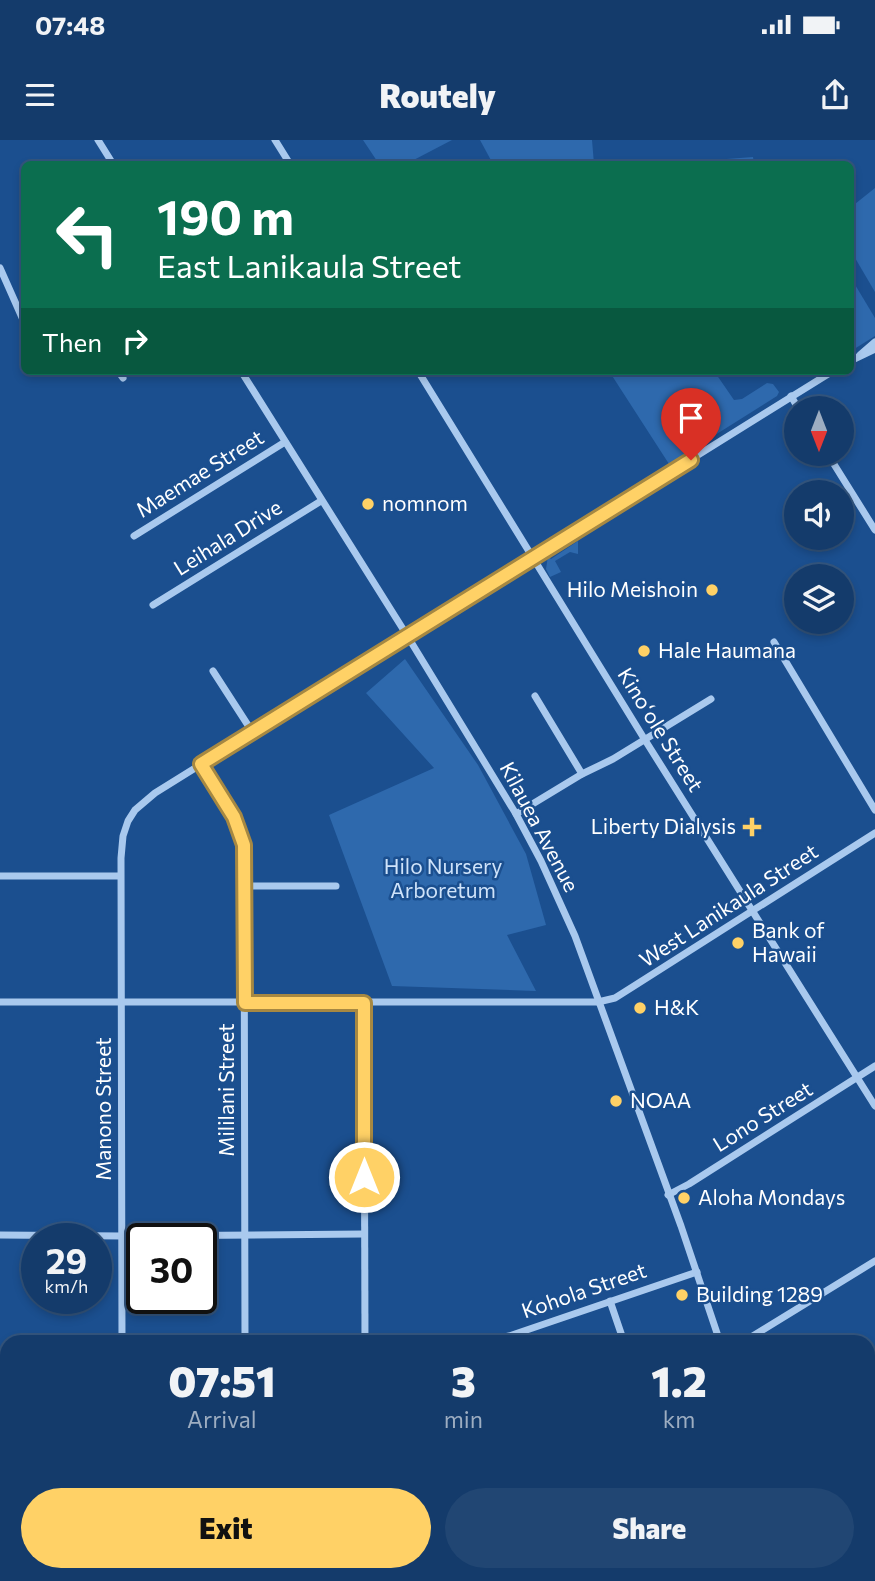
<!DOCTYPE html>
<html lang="en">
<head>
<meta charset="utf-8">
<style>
  body { margin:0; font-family:Commissioner,sans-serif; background:#214673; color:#f1f3f6; height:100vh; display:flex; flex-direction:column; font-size:26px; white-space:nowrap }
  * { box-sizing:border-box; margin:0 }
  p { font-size:23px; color:#9dadc1 }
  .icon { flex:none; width:38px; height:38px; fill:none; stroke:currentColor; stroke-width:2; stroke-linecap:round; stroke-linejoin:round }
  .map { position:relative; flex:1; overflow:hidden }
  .drawer { position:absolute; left:0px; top:1195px; width:875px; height:247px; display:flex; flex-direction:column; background:#143b6b; border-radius:21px 21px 0 0; box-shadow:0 4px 10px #0003,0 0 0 2px #33557e }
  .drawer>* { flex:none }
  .guide { position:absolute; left:21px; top:21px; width:833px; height:214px; border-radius:10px; box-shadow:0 4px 10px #0003,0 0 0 2px #33557e; background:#0b6e4f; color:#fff; overflow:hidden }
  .needle { width:46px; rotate:180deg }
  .controls { position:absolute; left:784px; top:256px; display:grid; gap:14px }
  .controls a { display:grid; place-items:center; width:70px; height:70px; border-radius:50%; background:#143b6b; box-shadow:0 4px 10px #0003,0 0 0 2px #33557e; font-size:35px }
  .speed { position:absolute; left:21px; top:1083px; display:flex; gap:14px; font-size:35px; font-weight:700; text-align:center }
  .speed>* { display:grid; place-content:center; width:91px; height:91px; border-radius:50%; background:#143b6b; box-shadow:0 4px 10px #0003,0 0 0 2px #33557e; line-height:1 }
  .speed small { font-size:18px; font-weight:400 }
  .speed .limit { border:4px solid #111; border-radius:10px; background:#fff; color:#111 }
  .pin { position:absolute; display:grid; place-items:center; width:60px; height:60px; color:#fff; margin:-72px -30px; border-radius:50% 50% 50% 0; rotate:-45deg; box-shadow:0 0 7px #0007 }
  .pin .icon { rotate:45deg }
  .me { position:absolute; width:77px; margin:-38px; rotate:0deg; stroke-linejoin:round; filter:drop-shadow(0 0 5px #0008) }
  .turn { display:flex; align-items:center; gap:24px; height:147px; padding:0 21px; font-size:32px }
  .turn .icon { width:91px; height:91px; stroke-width:2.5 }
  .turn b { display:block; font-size:49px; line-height:60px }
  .then { display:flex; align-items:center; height:66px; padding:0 21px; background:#0003; gap:14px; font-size:26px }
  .eta { display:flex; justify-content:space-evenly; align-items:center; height:119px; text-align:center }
  .eta b { font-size:42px; font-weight:800; line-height:49px }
  .primary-button { display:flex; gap:14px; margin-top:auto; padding:14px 21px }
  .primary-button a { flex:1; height:80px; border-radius:42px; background:#ffd166; color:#111; font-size:28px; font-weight:800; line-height:80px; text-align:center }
  .primary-button a+a { background:#214673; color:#f1f3f6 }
  .status { display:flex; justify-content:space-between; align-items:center; height:49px; padding:0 35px; background:#143b6b; direction:ltr }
  .status svg { height:19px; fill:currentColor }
  header { display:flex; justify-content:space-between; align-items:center; height:91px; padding:0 21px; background:#143b6b; font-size:32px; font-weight:800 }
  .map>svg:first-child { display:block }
  .green { fill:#2e69ad }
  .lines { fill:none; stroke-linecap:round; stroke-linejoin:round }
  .minor { stroke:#a9c9ee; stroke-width:7 }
  .route-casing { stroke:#a68842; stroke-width:18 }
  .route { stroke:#ffd166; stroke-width:12 }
  .poi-dot { fill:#ffd166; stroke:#1b4f8f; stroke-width:2.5 }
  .labels { text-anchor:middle; stroke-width:5; stroke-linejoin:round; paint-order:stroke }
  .street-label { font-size:21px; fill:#fff; stroke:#1b4f8f }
  .poi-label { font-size:21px; fill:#fff; stroke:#1b4f8f; text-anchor:start }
  .park-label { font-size:21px; fill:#cfe3fa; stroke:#1b4f8f }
</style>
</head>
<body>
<div class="status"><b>07:48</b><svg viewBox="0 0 49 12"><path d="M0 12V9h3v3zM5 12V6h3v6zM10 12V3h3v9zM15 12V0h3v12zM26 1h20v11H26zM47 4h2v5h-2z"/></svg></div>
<header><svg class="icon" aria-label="menu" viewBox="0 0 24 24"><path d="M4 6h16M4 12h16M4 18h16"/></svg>Routely<svg class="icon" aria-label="share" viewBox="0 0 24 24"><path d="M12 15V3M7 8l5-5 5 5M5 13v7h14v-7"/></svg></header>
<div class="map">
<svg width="875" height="1441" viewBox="0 0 875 1441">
  <rect width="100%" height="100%" fill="#1b4f8f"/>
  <g class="green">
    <path d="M 363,0 L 452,0 L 406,24 L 379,24 Z"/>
    <path d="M 480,0 L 592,0 L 594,24 L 493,24 Z"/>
    <path d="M 753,17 L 754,24 L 700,24 L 700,21 Z"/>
    <path d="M 875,48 L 875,152 L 851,111 L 850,68 Z"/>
    <path d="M 851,138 L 875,178 L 875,196 L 851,211 Z"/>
    <path d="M 609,231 L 714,231 L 734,260 L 742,259 L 767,243 L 773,244 L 779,252 L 777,256 L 669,324 Z"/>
    <path d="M 578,401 L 578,414 L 570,412 L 555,421 L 561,432 L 550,437 L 546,429 L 548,416 L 551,419 Z"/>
    <path d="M 405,519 L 478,625 L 526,714 L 546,785 L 507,795 L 536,851 L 392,846 L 329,675 L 434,628 L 366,553 Z"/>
  </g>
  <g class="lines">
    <g class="minor">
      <path d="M 98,0 L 113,24"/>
      <path d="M 275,0 L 290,24"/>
      <path d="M 0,128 L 24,182"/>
      <path d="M 860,215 L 875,202"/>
      <path d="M 850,221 L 875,209"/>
      <path d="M 118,231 L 123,238"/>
      <path d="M 241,231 L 408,497 L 516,674 L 541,721 L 575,796 L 681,1086 L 720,1202"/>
      <path d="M 418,231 L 645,600 L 875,966"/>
      <path d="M 791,256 L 798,268"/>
      <path d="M 827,313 L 875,390"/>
      <path d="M 134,396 L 285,302"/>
      <path d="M 153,465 L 321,361"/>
      <path d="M 774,502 L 875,670"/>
      <path d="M 213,531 L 253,593"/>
      <path d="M 535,556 L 582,634"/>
      <path d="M 201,624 L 234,677 L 244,705 L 245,1202"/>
      <path d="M 516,674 L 582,634 L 613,619 L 711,559"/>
      <path d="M 0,736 L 120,736"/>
      <path d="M 245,746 L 336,746"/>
      <path d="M 0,862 L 598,862 L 615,858 L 634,846 L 875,693"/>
      <path d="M 364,862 L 365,1202"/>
      <path d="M 668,1055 L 689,1044 L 875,926"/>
      <path d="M 0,1095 L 122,1096 L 364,1094"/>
      <path d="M 610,1161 L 624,1202"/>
      <path d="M 122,1202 L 121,718 L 123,696 L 128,681 L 135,670 L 155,653 L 833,231"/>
      <path d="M 483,1202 L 509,1196 L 697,1132"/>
      <path d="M 743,1202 L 875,1121"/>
      <path d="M 868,1301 L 875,1297"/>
      <path d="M 0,1323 L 7,1323"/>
      <path d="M 122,1435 L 122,1441"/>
      <path d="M 794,1435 L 795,1441"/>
      <path d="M 245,1441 L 245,1435"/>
    </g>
  </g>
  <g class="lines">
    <g class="route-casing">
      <path id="route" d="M 364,1037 L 364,863 L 245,863 L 244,705 L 234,677 L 201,624 L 691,320"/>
    </g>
    <use href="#route" class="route"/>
  </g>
  <g class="poi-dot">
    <circle cx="368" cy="364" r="7"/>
    <circle cx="712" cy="450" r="7"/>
    <circle cx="644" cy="511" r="7"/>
    <path d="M748.5 676.5h7v7h7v7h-7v7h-7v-7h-7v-7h7z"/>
    <circle cx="738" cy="803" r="7"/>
    <circle cx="640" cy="868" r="7"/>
    <circle cx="616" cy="961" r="7"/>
    <circle cx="684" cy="1058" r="7"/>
    <circle cx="682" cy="1155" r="7"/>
  </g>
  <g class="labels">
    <g class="street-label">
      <text transform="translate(200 334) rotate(-32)" y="7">Maemae Street</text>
      <text transform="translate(228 398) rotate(-32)" y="7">Leihala Drive</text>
      <text transform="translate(660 590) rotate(58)" y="7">Kinoʻole Street</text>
      <text transform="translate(539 687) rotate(62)" y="7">Kilauea Avenue</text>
      <text transform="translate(729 766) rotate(-33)" y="7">West Lanikaula Street</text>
      <text transform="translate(227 950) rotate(-90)" y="7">Mililani Street</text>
      <text transform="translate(104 969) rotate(-90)" y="7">Manono Street</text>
      <text transform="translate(763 977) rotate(-32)" y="7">Lono Street</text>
      <text transform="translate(584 1151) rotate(-19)" y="7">Kohola Street</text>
    </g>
    <g class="poi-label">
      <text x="382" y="371">nomnom</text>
      <text x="698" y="457" text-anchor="end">Hilo Meishoin</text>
      <text x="658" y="518">Hale Haumana</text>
      <text x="736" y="694" text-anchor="end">Liberty Dialysis</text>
      <text x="752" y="798">Bank of<tspan x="752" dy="24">Hawaii</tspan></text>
      <text x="654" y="875">H&amp;K</text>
      <text x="630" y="968">NOAA</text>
      <text x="698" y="1065">Aloha Mondays</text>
      <text x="696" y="1162">Building 1289</text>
    </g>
    <g class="park-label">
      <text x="443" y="734">Hilo Nursery<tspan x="443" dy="24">Arboretum</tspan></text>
    </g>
  </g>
</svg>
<div class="controls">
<a><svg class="needle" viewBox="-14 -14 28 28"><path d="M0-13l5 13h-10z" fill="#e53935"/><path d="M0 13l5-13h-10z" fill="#9dadc1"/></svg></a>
<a><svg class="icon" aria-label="sound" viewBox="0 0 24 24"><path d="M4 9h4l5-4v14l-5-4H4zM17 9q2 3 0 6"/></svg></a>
<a><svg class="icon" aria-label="layers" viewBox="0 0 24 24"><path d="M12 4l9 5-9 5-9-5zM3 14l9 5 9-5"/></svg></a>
</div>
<div class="speed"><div>29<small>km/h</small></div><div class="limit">30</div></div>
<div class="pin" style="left:691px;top:320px;background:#d93025"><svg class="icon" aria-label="arrive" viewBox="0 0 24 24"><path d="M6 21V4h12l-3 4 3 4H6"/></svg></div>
<svg class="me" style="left:364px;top:1037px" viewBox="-20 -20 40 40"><circle r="17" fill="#ffd166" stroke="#fff" stroke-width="3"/><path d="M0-11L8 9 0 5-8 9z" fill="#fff"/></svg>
<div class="guide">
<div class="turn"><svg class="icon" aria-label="left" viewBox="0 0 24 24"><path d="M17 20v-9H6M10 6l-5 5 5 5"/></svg><div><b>190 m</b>East Lanikaula Street</div></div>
<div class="then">Then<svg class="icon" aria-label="right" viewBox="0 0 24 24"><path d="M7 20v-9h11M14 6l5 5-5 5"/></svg></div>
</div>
<section class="drawer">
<div class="eta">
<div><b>07:51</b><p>Arrival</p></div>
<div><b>3</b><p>min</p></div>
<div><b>1.2</b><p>km</p></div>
</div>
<div class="primary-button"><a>Exit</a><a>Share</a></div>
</section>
</div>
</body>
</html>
